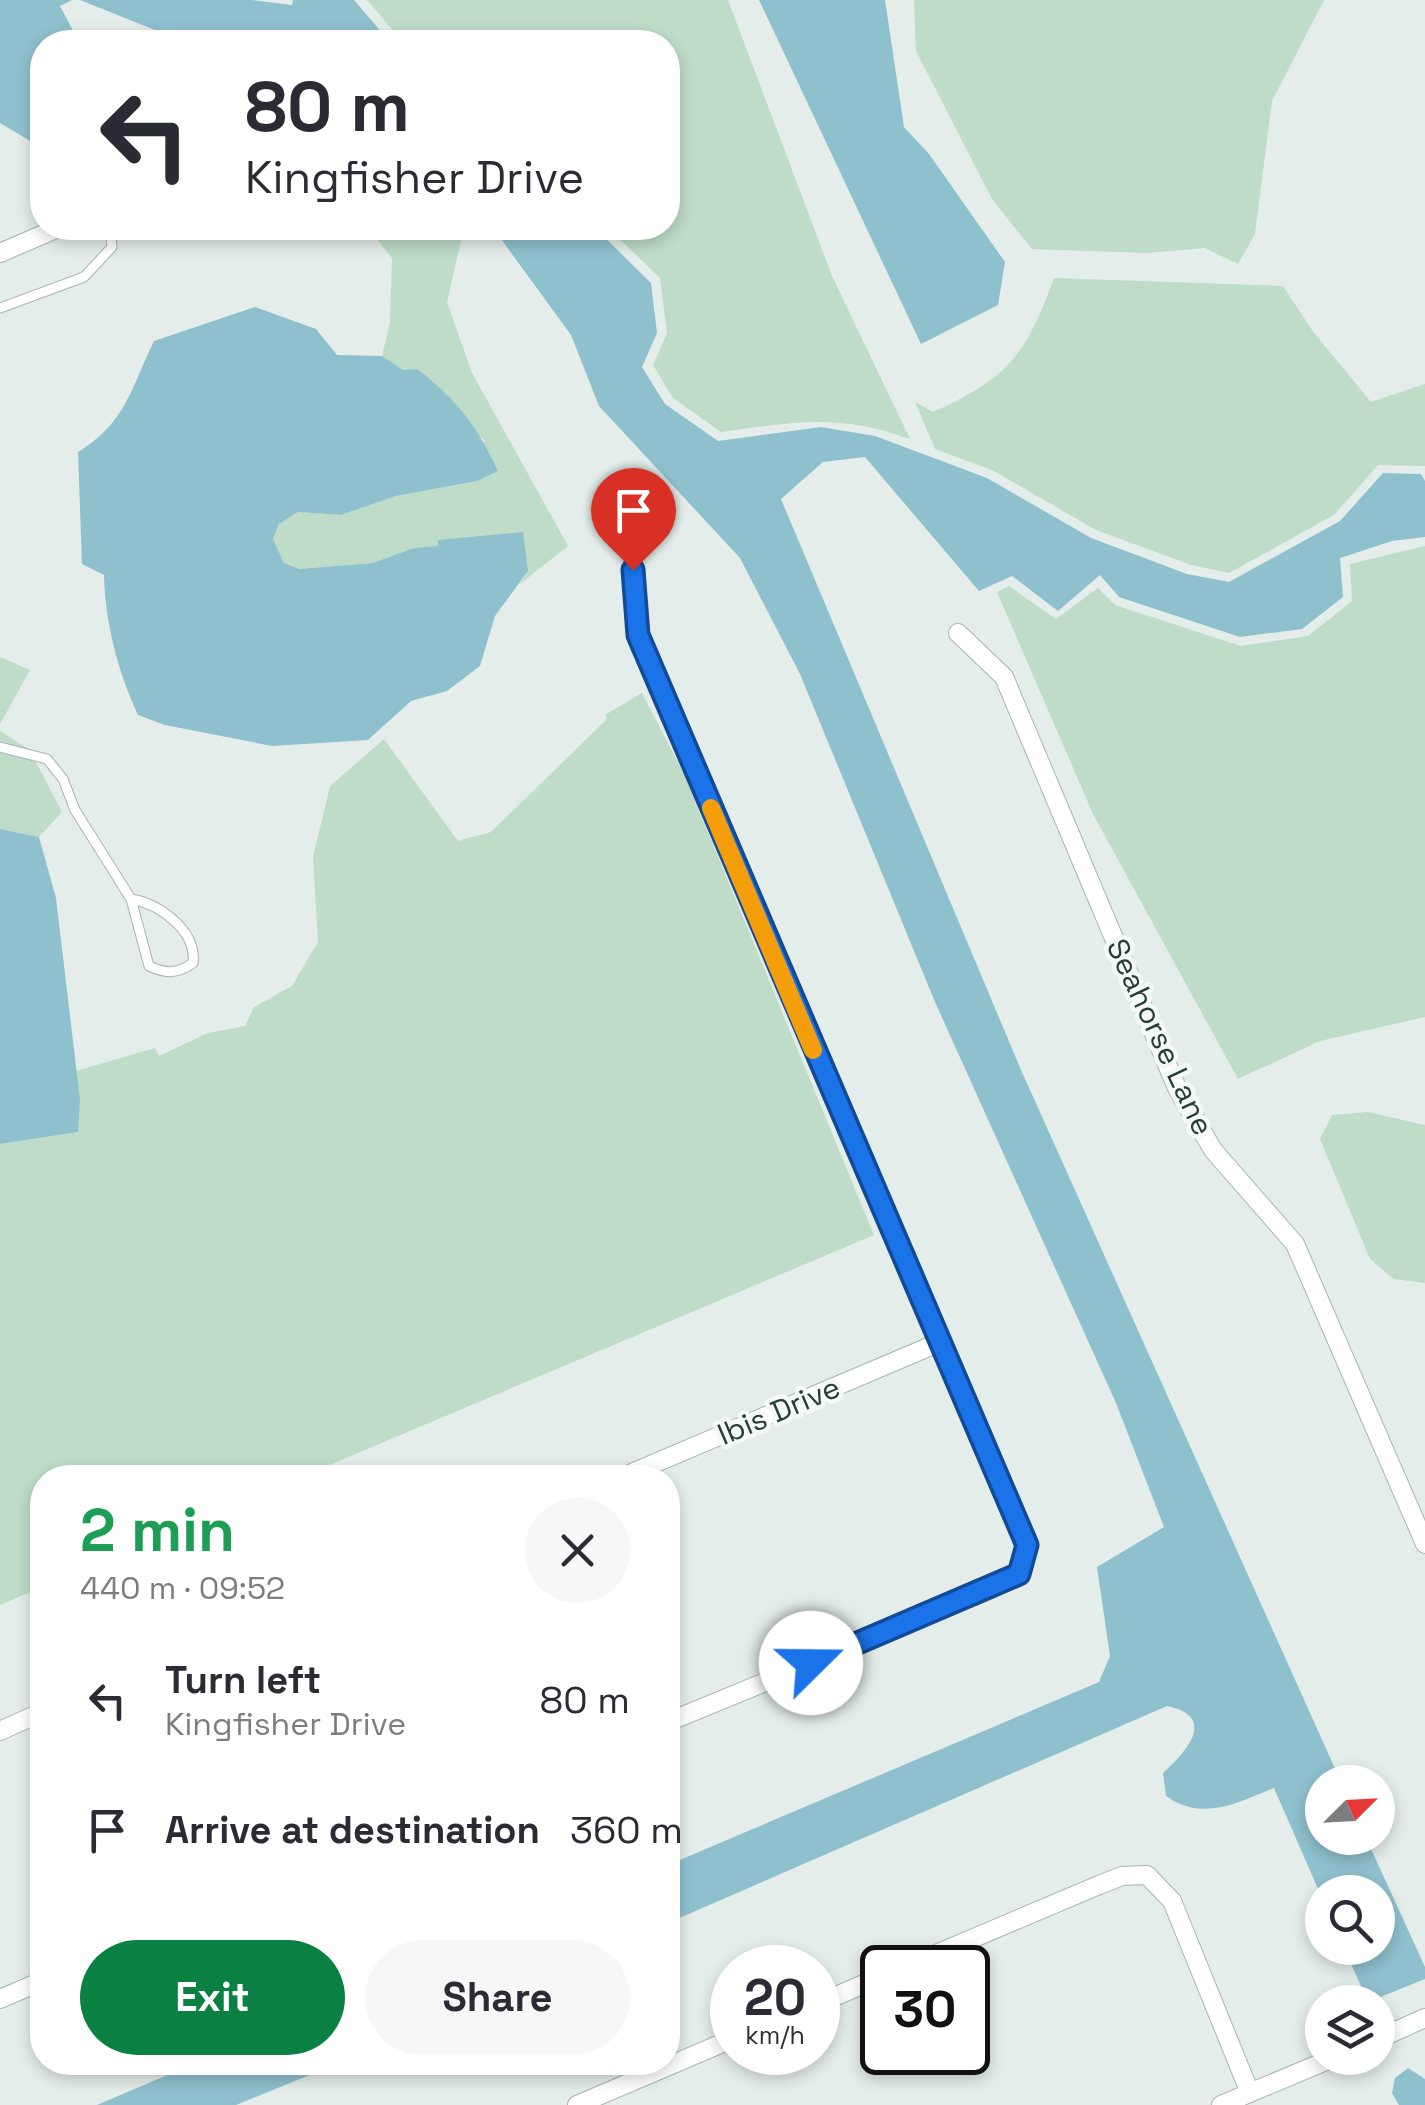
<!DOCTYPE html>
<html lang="en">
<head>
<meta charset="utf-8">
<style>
  body { margin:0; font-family:"Space Grotesk",sans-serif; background:#f7f7f7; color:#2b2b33; height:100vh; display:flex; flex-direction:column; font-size:38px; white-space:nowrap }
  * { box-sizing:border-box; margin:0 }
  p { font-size:32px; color:#7c7c81 }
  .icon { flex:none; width:55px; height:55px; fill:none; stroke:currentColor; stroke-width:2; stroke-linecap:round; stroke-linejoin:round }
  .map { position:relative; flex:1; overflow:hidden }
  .side { position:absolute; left:30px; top:1465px; width:650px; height:610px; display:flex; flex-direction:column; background:#fff; border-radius:40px; box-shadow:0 5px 15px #0003 }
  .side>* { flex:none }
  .banner { position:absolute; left:30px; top:30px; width:650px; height:210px; border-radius:40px; box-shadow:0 5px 15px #0003; background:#fff; color:#2b2b33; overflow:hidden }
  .needle { width:65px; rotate:66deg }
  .tools { position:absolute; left:1305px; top:1765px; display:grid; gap:20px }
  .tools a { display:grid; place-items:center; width:90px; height:90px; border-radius:50%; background:#fff; box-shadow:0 5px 15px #0003; font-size:50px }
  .speed { position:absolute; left:710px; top:1945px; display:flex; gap:20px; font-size:50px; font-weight:700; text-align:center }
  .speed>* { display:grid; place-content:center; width:130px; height:130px; border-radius:50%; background:#fff; box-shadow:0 5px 15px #0003; line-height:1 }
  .speed small { font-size:25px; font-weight:400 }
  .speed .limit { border:5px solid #111; border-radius:15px; background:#fff; color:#111 }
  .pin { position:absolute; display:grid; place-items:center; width:85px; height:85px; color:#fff; margin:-102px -42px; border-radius:50% 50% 50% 0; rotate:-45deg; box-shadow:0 0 10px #0007 }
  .pin .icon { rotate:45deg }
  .me { position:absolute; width:110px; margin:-55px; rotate:68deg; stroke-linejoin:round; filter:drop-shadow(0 0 8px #0008) }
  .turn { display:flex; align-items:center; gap:35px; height:210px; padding:0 50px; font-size:45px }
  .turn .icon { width:130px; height:130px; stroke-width:2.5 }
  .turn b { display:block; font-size:70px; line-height:85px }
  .round { display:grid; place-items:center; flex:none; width:105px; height:105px; border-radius:52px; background:#f7f7f7 }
  .overview { display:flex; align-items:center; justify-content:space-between; height:170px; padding:0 50px }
  h1 { font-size:60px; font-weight:700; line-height:75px; color:#1e9e55 }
  .action { display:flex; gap:20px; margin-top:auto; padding:20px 50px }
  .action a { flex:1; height:115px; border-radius:60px; background:#0b8043; color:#fff; font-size:40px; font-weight:700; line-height:115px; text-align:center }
  .action a+a { background:#f7f7f7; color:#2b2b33 }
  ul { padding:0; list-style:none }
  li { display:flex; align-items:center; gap:30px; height:130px; padding:0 50px }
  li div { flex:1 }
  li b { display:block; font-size:38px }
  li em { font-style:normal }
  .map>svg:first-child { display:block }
  .green { fill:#bedcc8 }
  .water { fill:#8fc0ce }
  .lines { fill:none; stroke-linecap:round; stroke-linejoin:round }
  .lane-casing { stroke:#a7b5b0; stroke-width:11 }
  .street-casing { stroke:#a7b5b0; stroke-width:20 }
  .lane { stroke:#fff; stroke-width:9 }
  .street { stroke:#fff; stroke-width:18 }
  .route-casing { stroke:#114b97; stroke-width:25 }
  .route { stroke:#1a73e8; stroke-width:18 }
  .slow { stroke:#f59e0b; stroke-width:18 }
  .labels { text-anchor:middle; stroke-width:9; stroke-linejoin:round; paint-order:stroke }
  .street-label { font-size:30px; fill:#243d38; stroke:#f4f9f7 }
</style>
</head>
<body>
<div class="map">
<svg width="1425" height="2105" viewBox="0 0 1425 2105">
  <rect width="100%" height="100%" fill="#e4ede9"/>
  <g class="green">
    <path d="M 367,0 L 728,0 L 832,276 L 910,439 C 838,413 795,422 721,432 L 673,398 L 653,365 L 667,333 L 660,278 L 608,228 L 668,228 L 668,42 L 403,42 Z"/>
    <path d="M 914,0 L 1324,0 L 1272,101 L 1255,234 L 1238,264 L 1205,248 L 1147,253 L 1032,249 L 992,199 L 916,51 Z"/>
    <path d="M 368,228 L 464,228 L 447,302 L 472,373 L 568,546 L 520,584 L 528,571 L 478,537 L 438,540 L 438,546 L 413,548 L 373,563 L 299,569 L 284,563 L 273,539 L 279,524 L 298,512 L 341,515 L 396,496 L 477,481 L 484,440 L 382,356 L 390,322 L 392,258 Z"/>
    <path d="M 1054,278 L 1283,286 L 1314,333 L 1371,402 L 1425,384 L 1425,466 L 1378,465 L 1334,515 L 1229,573 L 1191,565 L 1096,530 L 992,470 L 935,449 L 915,402 L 933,412 C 1008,378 1026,355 1054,278 Z"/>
    <path d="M 1425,546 L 1425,1017 L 1320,1041 L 1238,1079 L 1093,814 L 997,592 L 1009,586 L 1056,619 L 1098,588 L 1115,605 L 1241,646 L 1308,636 L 1352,601 L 1350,564 Z"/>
    <path d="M 0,657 L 30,670 L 0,724 Z"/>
    <path d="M 642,693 L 684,774 L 874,1235 L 301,1477 L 42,1478 L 42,1587 L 0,1605 L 0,1144 L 78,1132 L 76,1071 L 155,1048 L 159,1056 L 208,1033 L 245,1026 L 254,1007 L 292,986 L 318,942 L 313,857 L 330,786 L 384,739 L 458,841 L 491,832 L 607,719 L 605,715 Z"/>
    <path d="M 0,731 L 29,749 L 62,812 L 39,837 L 0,829 Z"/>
    <path d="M 1368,1112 L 1425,1125 L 1425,1283 L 1394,1279 L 1370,1259 L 1320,1139 L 1332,1115 Z"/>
  </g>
  <g class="water">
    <path d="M 0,0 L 72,0 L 60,6 L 79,42 L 42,42 L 42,148 L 0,123 Z"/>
    <path d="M 80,0 L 252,0 L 292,5 L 293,0 L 354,0 L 390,42 L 185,42 Z"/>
    <path d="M 759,0 L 885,0 L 904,127 L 929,154 L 1005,262 L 998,305 L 921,344 Z"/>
    <path d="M 493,228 L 595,228 L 651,283 L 657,333 L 642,367 L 665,404 L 718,441 L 821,427 L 875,436 L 987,478 L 1091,538 L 1187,574 L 1229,582 L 1340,521 L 1383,473 L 1421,474 L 1425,481 L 1425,537 L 1392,541 L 1340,558 L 1343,597 L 1302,629 L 1240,637 L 1119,597 L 1100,575 L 1058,611 L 1012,576 L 979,591 L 865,457 L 823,462 L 781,499 L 1021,1070 L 1341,1782 L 1322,1782 L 1322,1838 L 1366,1838 L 1425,1967 L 1425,1979 L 1368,2002 L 1344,1948 L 1378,1948 L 1378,1892 L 1322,1892 L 1322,1898 L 1274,1788 C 1237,1803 1203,1822 1166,1796 L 1163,1773 C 1185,1753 1219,1717 1167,1706 L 668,1923 L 668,1865 L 1099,1682 L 1110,1656 L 1097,1567 L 1164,1527 L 1116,1403 L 935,1002 L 800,674 L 740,558 L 599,406 L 571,335 Z"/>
    <path d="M 255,307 L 316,329 L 337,355 L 382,356 L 403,370 L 417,369 C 456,399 477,425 498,471 L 477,481 L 396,496 L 341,515 L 298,512 L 279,524 L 273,539 L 284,563 L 299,569 L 373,563 L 413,548 L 438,546 L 438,540 L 523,532 L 528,571 L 495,616 L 480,666 L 447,691 L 411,701 L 368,740 L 272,746 L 165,725 L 138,715 C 118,672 105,622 104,575 L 82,564 L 78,452 C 126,423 131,388 154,341 Z"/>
    <path d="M 0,829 L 39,837 L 56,898 L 80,1100 L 78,1132 L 0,1144 Z"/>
    <path d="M 198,2062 L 339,2062 L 339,2063 L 236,2105 L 97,2105 Z"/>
    <path d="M 1408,2068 L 1425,2079 L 1425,2105 L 1399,2105 L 1392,2093 L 1395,2078 Z"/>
  </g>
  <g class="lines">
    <g class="lane-casing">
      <g id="lane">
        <path d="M 0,308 L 84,277 L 112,247 L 110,228"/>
        <path d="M 0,747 L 47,759 L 63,779 L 75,810 L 131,899 L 149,966 C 166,974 177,974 193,963 C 197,931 160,904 131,899"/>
      </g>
    </g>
    <g class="street-casing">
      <g id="street">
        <path d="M 0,253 L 58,228"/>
        <path d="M 633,571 L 637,635 L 1027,1545 L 1019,1574 L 991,1589 L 668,1722"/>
        <path d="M 958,633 L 1004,677 L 1177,1088 L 1213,1150 L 1295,1244 L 1425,1544"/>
        <path d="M 620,1478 L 938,1343"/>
        <path d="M 0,1731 L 42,1712"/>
        <path d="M 903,1968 L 1099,1885 L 1122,1876 L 1147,1875 L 1172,1901 L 1250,2093"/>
        <path d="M 0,1999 L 42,1981"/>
        <path d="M 818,2004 L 882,1976"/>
        <path d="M 1378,2039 L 1425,2018"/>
        <path d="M 577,2105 L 732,2039"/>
        <path d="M 1221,2105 L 1333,2058"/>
      </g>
    </g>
    <use href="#lane" class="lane"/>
    <use href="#street" class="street"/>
  </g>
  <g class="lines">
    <g class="route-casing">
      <path id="route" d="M 633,570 L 638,635 L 1027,1545 L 1019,1574 L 811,1663"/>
    </g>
    <use href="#route" class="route"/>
    <path class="slow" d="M 711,808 L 813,1050"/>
  </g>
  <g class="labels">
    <g class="street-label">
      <text transform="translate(1160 1037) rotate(65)" y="10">Seahorse Lane</text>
      <text transform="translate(779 1411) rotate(-23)" y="10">Ibis Drive</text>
    </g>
  </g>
</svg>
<div class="tools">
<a><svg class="needle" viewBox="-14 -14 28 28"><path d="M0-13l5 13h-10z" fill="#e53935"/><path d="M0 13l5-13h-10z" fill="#7c7c81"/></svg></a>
<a><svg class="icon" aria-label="search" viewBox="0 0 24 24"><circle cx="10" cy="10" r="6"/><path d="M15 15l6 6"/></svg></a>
<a><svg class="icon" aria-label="layers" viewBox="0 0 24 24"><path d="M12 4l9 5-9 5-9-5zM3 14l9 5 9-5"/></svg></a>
</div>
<div class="speed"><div>20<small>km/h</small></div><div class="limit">30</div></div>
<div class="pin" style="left:633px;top:570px;background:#d93025"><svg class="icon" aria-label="arrive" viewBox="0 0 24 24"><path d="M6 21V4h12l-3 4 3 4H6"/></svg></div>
<svg class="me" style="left:811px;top:1663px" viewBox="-20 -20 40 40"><circle r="19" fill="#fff"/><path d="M0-13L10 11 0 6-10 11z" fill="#1a73e8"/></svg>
<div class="banner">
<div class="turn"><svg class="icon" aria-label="left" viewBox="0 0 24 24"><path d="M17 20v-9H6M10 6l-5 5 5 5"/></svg><div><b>80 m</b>Kingfisher Drive</div></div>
</div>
<section class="side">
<div class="overview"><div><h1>2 min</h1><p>440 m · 09:52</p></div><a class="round"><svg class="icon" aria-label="close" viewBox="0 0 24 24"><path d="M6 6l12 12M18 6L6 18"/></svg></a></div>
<ul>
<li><svg class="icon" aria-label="left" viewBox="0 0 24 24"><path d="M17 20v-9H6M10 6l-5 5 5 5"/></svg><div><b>Turn left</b><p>Kingfisher Drive</p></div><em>80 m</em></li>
<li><svg class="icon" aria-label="arrive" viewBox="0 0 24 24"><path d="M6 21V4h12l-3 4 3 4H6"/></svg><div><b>Arrive at destination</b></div><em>360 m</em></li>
</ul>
<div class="action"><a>Exit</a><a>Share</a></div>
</section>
</div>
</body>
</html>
